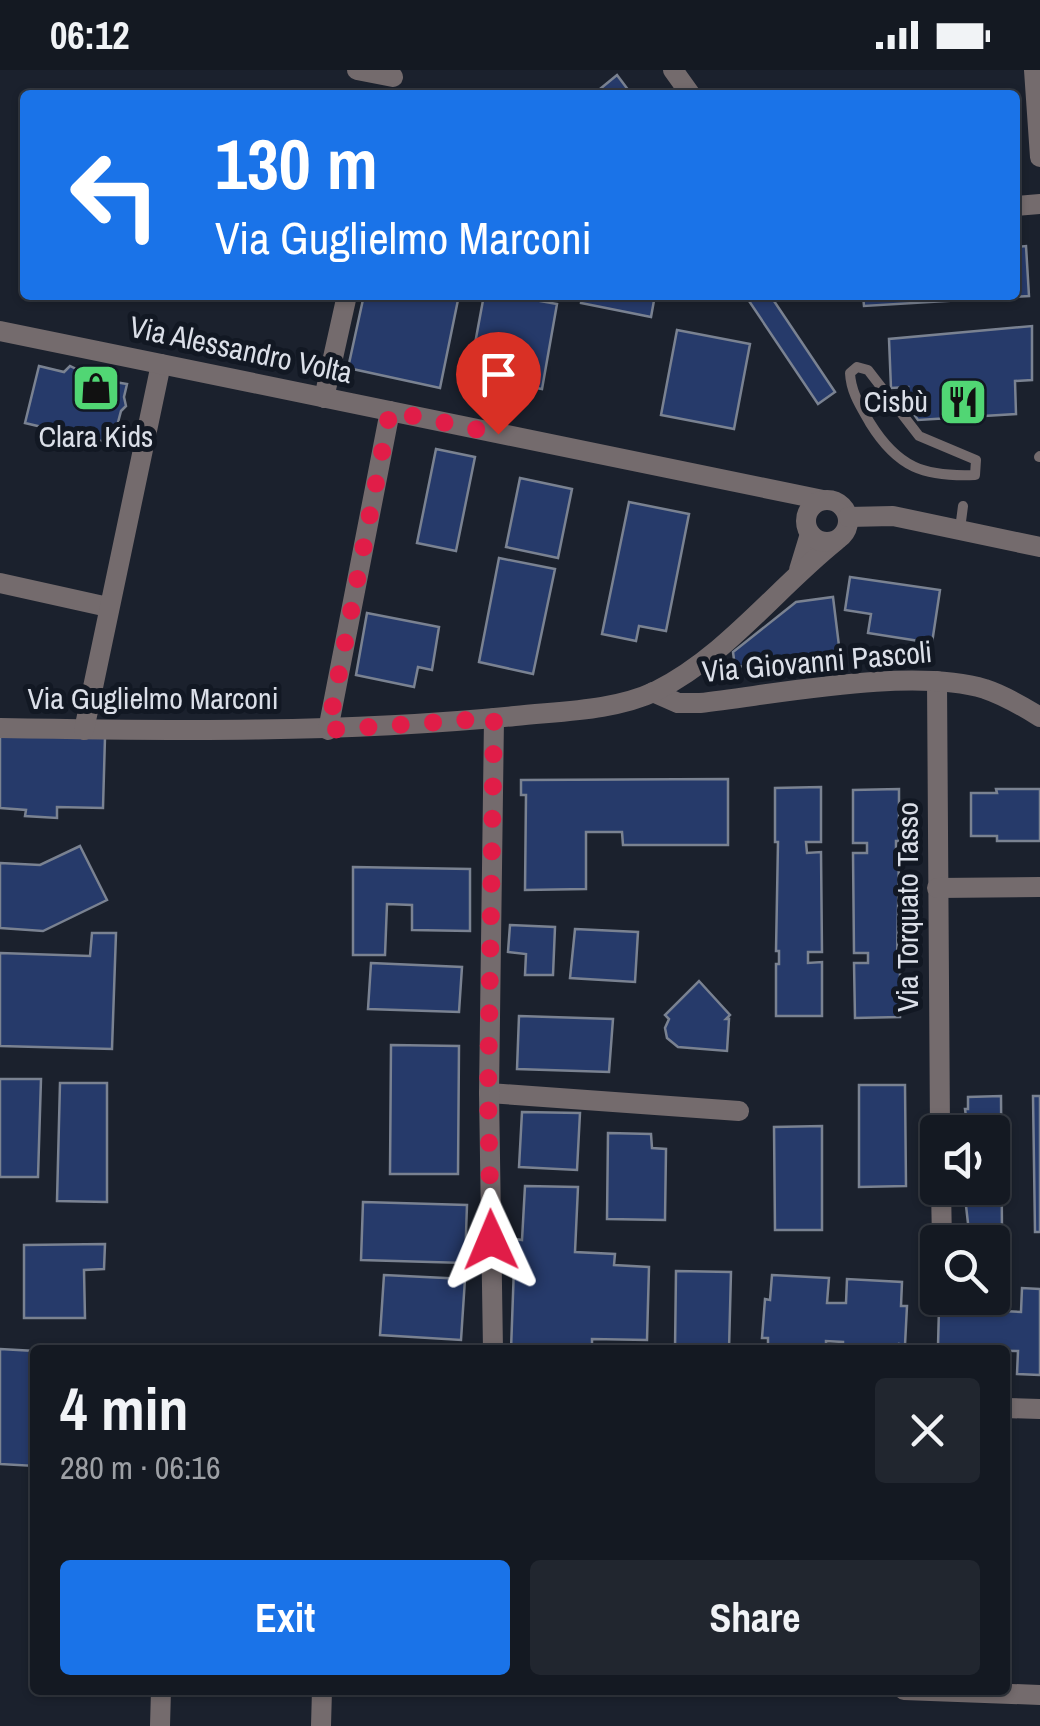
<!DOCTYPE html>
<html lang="en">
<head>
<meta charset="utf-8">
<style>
  body { margin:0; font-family:"Archivo Narrow",sans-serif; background:#21262f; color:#f1f3f6; height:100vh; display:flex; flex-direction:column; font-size:38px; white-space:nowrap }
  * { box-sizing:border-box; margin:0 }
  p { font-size:32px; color:#9da0a5 }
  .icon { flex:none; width:55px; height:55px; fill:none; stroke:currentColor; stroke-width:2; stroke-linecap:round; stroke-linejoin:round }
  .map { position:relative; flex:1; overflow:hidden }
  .sheet { position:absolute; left:30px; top:1275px; width:980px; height:350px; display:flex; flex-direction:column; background:#141922; border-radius:10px; box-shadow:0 2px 8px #0004,0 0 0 2px #333840 }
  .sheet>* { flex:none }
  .top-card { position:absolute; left:20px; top:20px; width:1000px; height:210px; border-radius:10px; box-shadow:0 2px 8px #0004,0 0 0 2px #333840; background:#1a73e8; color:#fff; overflow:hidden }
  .controls { position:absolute; left:920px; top:1045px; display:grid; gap:20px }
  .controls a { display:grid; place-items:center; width:90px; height:90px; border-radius:10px; background:#141922; box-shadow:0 2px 8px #0004,0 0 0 2px #333840; font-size:50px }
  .pin { position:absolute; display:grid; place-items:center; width:85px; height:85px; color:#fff; margin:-102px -42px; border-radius:50% 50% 50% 0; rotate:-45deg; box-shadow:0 0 10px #0007 }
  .pin .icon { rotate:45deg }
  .me { position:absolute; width:110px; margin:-55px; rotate:359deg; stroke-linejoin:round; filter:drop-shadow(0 0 8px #0008) }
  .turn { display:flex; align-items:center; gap:35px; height:210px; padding:0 30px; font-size:45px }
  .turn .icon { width:130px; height:130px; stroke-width:2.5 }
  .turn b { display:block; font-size:70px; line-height:85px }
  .round { display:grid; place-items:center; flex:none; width:105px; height:105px; border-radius:10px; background:#21262f }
  .head { display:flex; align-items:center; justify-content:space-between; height:170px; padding:0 30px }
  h1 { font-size:60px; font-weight:700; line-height:75px }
  .primary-button { display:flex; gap:20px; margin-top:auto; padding:20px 30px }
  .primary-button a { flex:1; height:115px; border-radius:10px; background:#1a73e8; color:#fff; font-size:40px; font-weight:700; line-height:115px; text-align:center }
  .primary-button a+a { background:#21262f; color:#f1f3f6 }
  .status { display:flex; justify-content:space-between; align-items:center; height:70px; padding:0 50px; background:#141922; direction:ltr }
  .status svg { height:28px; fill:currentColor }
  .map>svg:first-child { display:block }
  .building { fill:#263a6a; stroke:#7a8291; stroke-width:2.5 }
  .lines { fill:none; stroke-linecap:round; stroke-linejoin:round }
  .service { stroke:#746b6d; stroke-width:10 }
  .minor { stroke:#746b6d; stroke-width:20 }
  .tertiary { stroke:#746b6d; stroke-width:20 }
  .route { stroke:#e11d48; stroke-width:18; stroke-dasharray:0 32.4 }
  .labels { text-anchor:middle; stroke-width:10; stroke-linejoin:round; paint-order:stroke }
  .street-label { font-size:30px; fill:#dbdfe8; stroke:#121823 }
  .poi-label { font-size:30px; fill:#dbdfe8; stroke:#121823; text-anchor:end }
</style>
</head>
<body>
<div class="status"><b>06:12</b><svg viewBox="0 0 49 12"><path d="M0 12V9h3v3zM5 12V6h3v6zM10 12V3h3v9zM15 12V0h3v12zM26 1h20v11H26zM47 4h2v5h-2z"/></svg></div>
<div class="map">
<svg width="1040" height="1656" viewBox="0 0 1040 1656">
  <rect width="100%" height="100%" fill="#1b212d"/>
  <g class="building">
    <path d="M 617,5 L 632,25 L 605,25 L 600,19 Z"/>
    <path d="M 1026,176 L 1029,226 L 864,236 L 863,225 L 1015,225 L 1015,177 Z"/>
    <path d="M 364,225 L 459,225 L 440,318 L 348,298 Z"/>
    <path d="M 484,225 L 506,225 L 557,234 L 542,319 L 469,306 Z"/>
    <path d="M 582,225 L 655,225 L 651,247 L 581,233 Z"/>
    <path d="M 745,225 L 770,225 L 835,322 L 818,334 Z"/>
    <path d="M 1032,256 L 1032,310 L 1015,311 L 1016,344 L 918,350 L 905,332 L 908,317 L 891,318 L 889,269 Z"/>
    <path d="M 677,260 L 750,274 L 734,359 L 661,345 Z"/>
    <path d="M 39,296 L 64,302 L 70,296 L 76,299 L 79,306 L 89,307 L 98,301 L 103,310 L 127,314 L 124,327 L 126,336 L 121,341 L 116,360 L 118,371 L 114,374 L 25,353 Z"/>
    <path d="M 436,379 L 475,387 L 456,481 L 417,473 Z"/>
    <path d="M 520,408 L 572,419 L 558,488 L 506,477 Z"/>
    <path d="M 629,432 L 689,444 L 666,561 L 639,556 L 636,571 L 602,564 Z"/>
    <path d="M 499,488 L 555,499 L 533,604 L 479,592 Z"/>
    <path d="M 850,507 L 940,520 L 932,573 L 868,563 L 871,544 L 845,540 Z"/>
    <path d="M 833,527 L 840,584 L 735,597 L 733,582 L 796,532 Z"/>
    <path d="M 367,543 L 439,557 L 432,600 L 418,597 L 414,617 L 356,605 Z"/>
    <path d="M 0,665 L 105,667 L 103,738 L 57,737 L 57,748 L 25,746 L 26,740 L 0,738 Z"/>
    <path d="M 728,709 L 728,775 L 623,775 L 622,762 L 586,762 L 586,819 L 525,820 L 526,725 L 521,725 L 521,710 Z"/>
    <path d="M 821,717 L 821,772 L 806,772 L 807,783 L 821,782 L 822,882 L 808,882 L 808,893 L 822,892 L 822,946 L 776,946 L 776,894 L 779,894 L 779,881 L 776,881 L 778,772 L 775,772 L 775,718 Z"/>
    <path d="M 899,719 L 899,771 L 896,771 L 896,784 L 899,784 L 897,894 L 900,894 L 900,947 L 855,948 L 854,893 L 868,893 L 868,883 L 854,883 L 853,783 L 867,783 L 867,773 L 853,773 L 853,720 Z"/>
    <path d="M 996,719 L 1040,719 L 1040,771 L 997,771 L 997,766 L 971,766 L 971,723 L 997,723 Z"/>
    <path d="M 80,776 L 107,830 L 43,861 L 0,858 L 0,793 L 40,795 Z"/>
    <path d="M 353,797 L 470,799 L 470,861 L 412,860 L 412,835 L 387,834 L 385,885 L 353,885 Z"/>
    <path d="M 510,855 L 555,857 L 553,905 L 525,905 L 526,884 L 508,882 Z"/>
    <path d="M 575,859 L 638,862 L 635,912 L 570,908 Z"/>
    <path d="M 92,863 L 116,863 L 112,979 L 0,976 L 0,883 L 90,886 Z"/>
    <path d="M 371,893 L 462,897 L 459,942 L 368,939 Z"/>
    <path d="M 699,911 L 730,945 L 726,949 L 729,949 L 727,981 L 678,977 L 667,968 L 665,958 L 669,949 L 665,945 Z"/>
    <path d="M 519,946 L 613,949 L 609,1002 L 517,999 Z"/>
    <path d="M 391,975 L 459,976 L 458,1104 L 390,1104 Z"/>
    <path d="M 0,1009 L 41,1009 L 38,1107 L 0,1107 Z"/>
    <path d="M 60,1013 L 107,1013 L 107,1132 L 57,1131 Z"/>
    <path d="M 859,1015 L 905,1015 L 906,1116 L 859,1117 Z"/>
    <path d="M 1001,1026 L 1002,1162 L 969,1162 L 965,1127 L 969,1127 L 969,1118 L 992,1118 L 992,1062 L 968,1062 L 965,1039 L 968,1039 L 968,1027 Z"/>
    <path d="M 1033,1026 L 1040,1026 L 1040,1162 L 1035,1162 Z"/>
    <path d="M 522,1042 L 580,1043 L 577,1100 L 519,1097 Z"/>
    <path d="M 822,1056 L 822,1160 L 775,1160 L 774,1057 Z"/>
    <path d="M 608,1063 L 651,1064 L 652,1078 L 666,1079 L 665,1150 L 607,1149 Z"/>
    <path d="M 525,1116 L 578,1117 L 575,1182 L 615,1184 L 614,1195 L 649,1197 L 647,1270 L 592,1269 L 592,1280 L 511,1280 L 515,1169 L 522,1170 Z"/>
    <path d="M 363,1132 L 467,1135 L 465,1193 L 361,1190 Z"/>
    <path d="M 105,1174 L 104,1199 L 84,1200 L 85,1248 L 24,1248 L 24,1175 Z"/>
    <path d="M 676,1201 L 731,1202 L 729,1280 L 675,1280 Z"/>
    <path d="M 384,1205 L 465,1209 L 461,1270 L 380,1265 Z"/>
    <path d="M 772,1205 L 829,1208 L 827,1233 L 846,1233 L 847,1209 L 902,1212 L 901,1236 L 907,1236 L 905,1275 L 899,1274 L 898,1280 L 843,1280 L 843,1272 L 826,1271 L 826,1280 L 768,1280 L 768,1268 L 762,1268 L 765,1229 L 770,1230 Z"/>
    <path d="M 992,1216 L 1004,1217 L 1003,1241 L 1021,1242 L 1022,1218 L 1040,1219 L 1040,1305 L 1017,1304 L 1018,1281 L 943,1280 L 943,1277 L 938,1276 L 939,1238 L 945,1238 L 946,1228 L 992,1228 Z"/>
    <path d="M 0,1279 L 35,1281 L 35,1396 L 0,1394 Z"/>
  </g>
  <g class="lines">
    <g class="service">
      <path d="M 857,297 L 868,300 L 919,366 L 976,390 L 975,405 C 924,407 898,398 870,353 C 861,337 851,323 850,303 Z"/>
      <path d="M 1039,387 L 1040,386"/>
      <path d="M 960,459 L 963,436"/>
    </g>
    <g class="minor">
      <path d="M 357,0 L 393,7"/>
      <path d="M 673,0 L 691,25"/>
      <path d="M 1034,0 L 1040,87"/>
      <path d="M 1015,136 L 1040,134"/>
      <path d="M 324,328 L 347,225"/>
      <path d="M 799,500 L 810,464"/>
      <path d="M 0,513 L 108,537"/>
      <path d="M 937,611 L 940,1062"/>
      <path d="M 653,622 L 678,633 L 700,633 C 779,624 911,597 985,619 C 1003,625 1024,637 1040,647"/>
      <path d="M 0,658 C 172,661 344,663 515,646 C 560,641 614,641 656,621 C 726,586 776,519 836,471"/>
      <path d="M 84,660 L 161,294"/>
      <path d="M 328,660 L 390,341"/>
      <path d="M 937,818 L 1040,817"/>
      <path d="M 489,1023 L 739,1041"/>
      <path d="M 941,1118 L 942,1172"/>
      <path d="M 493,1280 L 489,1023 L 494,648"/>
      <path d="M 1005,1338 L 1040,1339"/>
      <path d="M 904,1620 L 1040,1625"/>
      <path d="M 160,1656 L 161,1620"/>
      <path d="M 321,1656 L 322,1620"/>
    </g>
    <g class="tertiary">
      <path d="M 0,261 L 823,430"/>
      <circle cx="827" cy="451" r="21"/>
      <path d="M 848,447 L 893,446 L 1040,477"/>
    </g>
  </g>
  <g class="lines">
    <path class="route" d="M 491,1170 L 488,1023 L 494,648 L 328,660 L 390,341 L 498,364"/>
  </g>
  <defs>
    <g id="shop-square" transform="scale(2.5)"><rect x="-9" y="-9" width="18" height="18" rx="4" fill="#51d674" stroke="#121823"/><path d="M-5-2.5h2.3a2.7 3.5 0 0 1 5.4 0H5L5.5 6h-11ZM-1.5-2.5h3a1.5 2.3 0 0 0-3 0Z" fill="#111"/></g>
    <g id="restaurant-square" transform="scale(2.5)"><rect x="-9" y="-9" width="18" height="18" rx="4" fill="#51d674" stroke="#121823"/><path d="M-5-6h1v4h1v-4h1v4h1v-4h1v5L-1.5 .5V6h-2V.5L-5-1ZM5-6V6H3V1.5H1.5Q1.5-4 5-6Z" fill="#111"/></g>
  </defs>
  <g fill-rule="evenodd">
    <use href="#shop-square" x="96" y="318"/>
    <use href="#restaurant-square" x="963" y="332"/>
  </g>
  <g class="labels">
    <g class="street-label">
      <text transform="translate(241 280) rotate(12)" y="10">Via Alessandro Volta</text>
      <text transform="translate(817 592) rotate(-5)" y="10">Via Giovanni Pascoli</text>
      <text x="153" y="639">Via Guglielmo Marconi</text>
      <text transform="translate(908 837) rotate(-90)" y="10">Via Torquato Tasso</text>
    </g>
    <g class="poi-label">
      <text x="928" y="342">Cisbù</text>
      <text x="96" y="377" text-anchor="middle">Clara Kids</text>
    </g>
  </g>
</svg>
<div class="controls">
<a><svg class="icon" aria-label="sound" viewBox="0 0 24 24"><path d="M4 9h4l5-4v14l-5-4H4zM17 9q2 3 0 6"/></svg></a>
<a><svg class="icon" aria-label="search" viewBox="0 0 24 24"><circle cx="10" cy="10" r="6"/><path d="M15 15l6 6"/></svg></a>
</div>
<div class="pin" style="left:498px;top:364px;background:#d93025"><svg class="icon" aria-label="arrive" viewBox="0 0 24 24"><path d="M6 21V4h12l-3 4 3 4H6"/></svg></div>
<svg class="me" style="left:491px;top:1170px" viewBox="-20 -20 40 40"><path d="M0-17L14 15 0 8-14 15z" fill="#e11d48" stroke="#fff" stroke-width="4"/></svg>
<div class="top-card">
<div class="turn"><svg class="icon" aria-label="left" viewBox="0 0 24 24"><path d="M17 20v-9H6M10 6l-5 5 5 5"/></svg><div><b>130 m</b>Via Guglielmo Marconi</div></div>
</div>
<section class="sheet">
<div class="head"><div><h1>4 min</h1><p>280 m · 06:16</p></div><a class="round"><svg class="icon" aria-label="close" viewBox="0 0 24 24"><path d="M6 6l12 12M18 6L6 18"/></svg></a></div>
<div class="primary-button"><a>Exit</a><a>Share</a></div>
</section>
</div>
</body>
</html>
